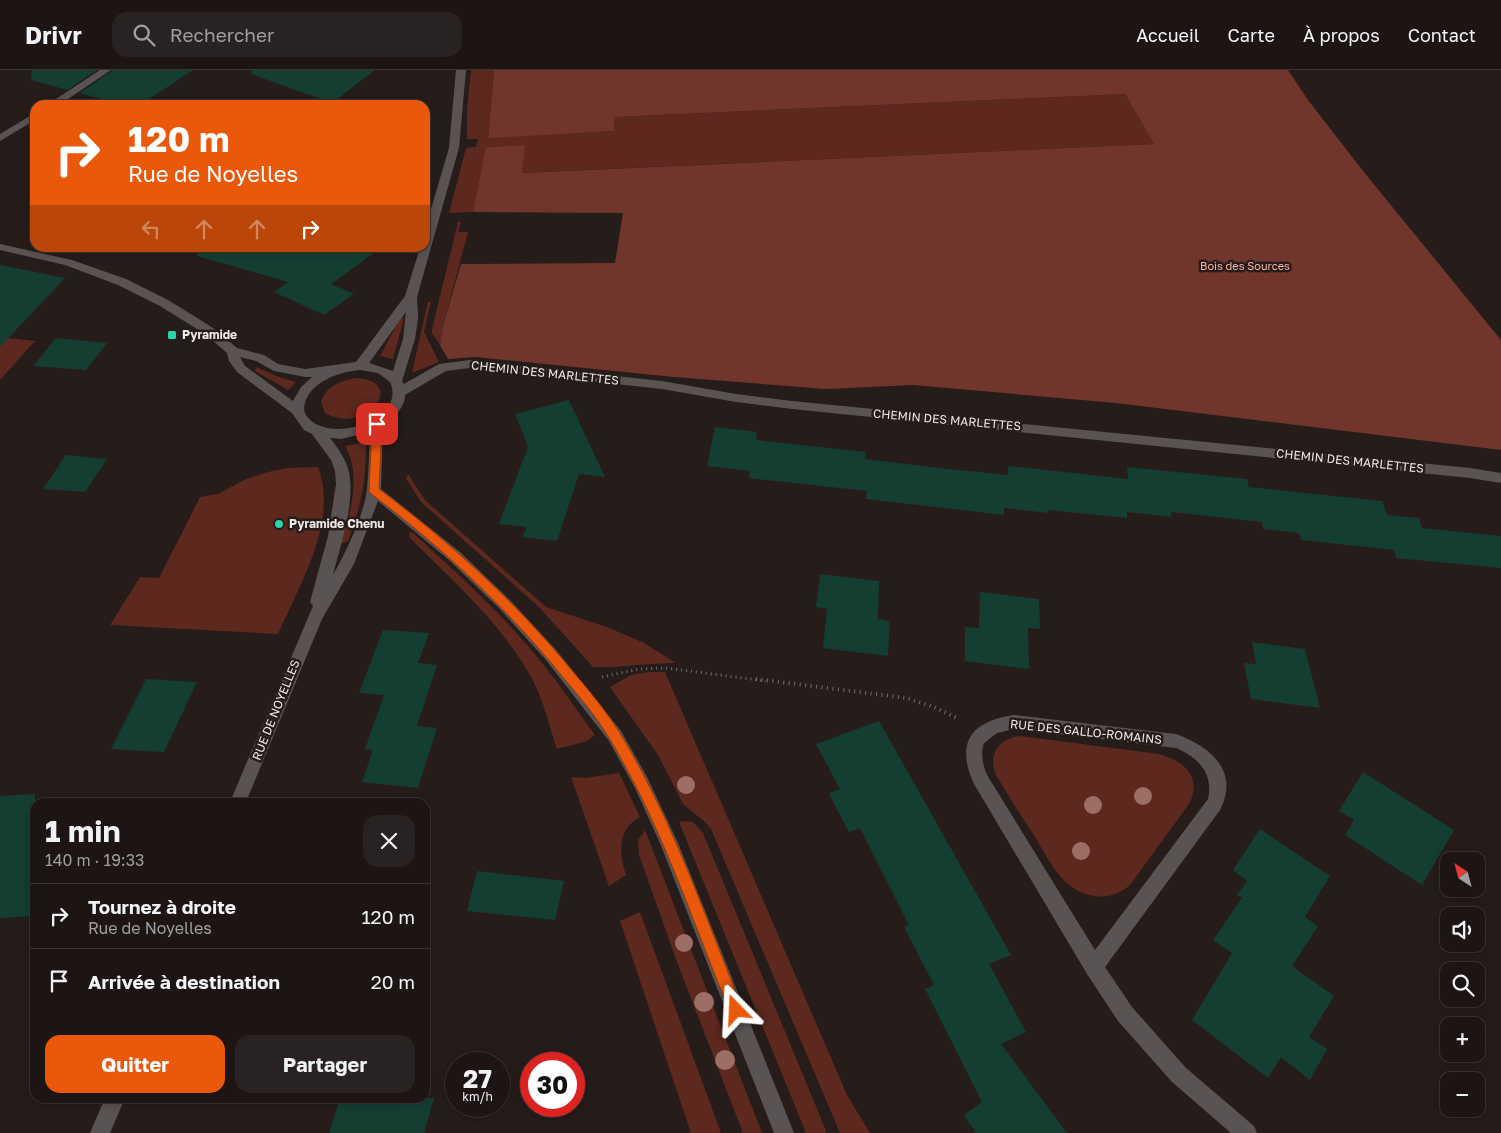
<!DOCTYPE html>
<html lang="fr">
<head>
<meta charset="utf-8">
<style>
  body { margin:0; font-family:"Golos Text",sans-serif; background:#292222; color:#f1f3f6; height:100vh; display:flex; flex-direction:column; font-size:19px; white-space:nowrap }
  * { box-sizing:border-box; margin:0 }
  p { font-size:16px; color:#a09fa0 }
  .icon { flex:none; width:28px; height:28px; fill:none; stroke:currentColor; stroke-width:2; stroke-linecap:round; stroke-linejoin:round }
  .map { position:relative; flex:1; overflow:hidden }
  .details { position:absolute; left:30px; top:728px; width:400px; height:305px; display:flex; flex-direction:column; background:#1c1514; border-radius:15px; box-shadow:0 2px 12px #0003,0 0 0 1px #3a3434 }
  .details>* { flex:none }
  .hud { position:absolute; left:30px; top:30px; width:400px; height:152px; border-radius:15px; box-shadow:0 2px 12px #0003,0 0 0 1px #3a3434; background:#ea580c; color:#fff; overflow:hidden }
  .needle { width:32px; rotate:324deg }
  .tools { position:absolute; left:1440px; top:782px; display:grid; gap:10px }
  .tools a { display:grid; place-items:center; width:45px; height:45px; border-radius:10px; background:#1c1514; box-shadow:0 2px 12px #0003,0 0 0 1px #3a3434; font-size:25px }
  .speed { position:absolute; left:445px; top:982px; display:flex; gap:10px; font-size:25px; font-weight:700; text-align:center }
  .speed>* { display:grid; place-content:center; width:65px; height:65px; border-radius:50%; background:#1c1514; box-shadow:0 2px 12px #0003,0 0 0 1px #3a3434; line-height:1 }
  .speed small { font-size:12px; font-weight:400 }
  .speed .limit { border:8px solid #d22; background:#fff; color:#111 }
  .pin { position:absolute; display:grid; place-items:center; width:42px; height:42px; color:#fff; margin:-21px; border-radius:10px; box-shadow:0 2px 8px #0006 }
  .me { position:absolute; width:55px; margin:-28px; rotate:339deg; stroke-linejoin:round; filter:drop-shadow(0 0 4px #0008) }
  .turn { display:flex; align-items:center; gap:18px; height:105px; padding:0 15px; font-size:22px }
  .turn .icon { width:65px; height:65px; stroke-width:2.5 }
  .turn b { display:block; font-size:35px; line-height:42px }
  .lanes { display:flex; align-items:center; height:48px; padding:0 15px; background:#0003; justify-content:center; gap:25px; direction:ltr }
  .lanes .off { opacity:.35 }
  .round { display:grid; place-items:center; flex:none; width:52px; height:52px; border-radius:15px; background:#292222 }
  .headline { display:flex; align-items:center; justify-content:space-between; height:85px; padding:0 15px }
  h1 { font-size:30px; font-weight:700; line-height:38px }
  .cta { display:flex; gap:10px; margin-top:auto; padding:10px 15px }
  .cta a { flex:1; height:58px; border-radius:15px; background:#ea580c; color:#fff; font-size:20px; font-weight:700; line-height:58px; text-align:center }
  .cta a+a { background:#292222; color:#f1f3f6 }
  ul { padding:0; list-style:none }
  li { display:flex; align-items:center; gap:15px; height:65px; padding:0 15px; border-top:1px solid #3a3434 }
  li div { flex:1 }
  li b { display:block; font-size:19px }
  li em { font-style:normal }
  header { display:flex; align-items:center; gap:30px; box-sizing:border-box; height:70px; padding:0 25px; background:#1c1514; border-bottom:1px solid #3a3434 }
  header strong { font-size:24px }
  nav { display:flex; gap:28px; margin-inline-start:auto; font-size:18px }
  .search { width:350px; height:45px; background:#292222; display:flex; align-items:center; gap:12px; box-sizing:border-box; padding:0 18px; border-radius:15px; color:#a09fa0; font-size:19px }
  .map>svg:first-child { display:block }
  .green { fill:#5d281e }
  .forest { fill:#70362c }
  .building { fill:#153e33 }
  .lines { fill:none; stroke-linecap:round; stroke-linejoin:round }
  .path-far1 { stroke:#756d6b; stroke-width:3; stroke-dasharray:1 4; stroke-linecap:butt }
  .path { stroke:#756d6b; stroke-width:4; stroke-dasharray:1 4.5; stroke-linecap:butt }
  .minor { fill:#595453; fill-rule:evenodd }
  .tree { fill:#9c6e65 }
  .route { fill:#ea580c; stroke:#983908 }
  .poi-dot { fill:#27d5ad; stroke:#261c1a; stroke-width:2 }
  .labels { text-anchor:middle; stroke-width:5; stroke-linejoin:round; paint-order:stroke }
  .far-park-label { font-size:11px; fill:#fdb2a3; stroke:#261c1a }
  .poi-label { font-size:12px; font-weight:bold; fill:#eee7e6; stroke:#261c1a; text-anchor:start }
  .street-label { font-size:12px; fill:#eee7e6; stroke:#261c1a }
</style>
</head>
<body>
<header>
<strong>Drivr</strong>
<div class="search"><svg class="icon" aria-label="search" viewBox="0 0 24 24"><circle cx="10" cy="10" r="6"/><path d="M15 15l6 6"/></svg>Rechercher</div>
<nav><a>Accueil</a><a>Carte</a><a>À propos</a><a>Contact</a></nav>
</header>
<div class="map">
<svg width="1501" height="1063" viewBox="0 0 1501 1063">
  <rect width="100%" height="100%" fill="#261c1a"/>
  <g class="green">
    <path d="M 471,0 L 494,0 L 488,67 L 614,61 L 614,47 L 1125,24 L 1154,74 L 521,103 L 524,75 L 487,77 L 473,142 L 449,143 L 466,78 L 476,77 L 478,69 L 467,69 L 467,40 Z"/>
    <path d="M 458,152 L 461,152 L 458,162 L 468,162 L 443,256 L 440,275 L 432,263 L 432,259 Z"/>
    <path d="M 428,232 L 431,232 L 424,262 L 439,292 L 414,302 L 412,302 Z"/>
    <path d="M 404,248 L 393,289 L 380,286 L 399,250 Z"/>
    <path d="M 0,267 L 35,271 L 0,310 Z"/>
    <path d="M 256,297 L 279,307 L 296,312 L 288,320 L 255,301 Z"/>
    <path d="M 356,308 C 410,312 363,366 325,343 L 321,331 C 327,315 341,311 356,308 Z"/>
    <path d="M 366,372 C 366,411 362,434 348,471 L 341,474 C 350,443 362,406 345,376 Z"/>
    <path d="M 318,397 C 339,450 299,516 278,564 L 110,555 L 140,507 L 159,508 L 200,427 L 218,424 L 246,409 L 268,402 L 287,398 Z"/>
    <path d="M 408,404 L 425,430 L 546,537 L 607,557 L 644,573 L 676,593 C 648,593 621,598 593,597 L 540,538 L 421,432 L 406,408 Z"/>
    <path d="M 412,462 C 454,500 497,539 534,583 C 556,609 575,638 595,665 L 587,671 L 557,679 C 549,656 543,628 531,607 C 501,553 453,511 410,468 L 409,463 Z"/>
    <path d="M 649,602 L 665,602 L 847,1025 L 870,1063 L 840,1063 L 711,759 L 705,752 L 683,734 L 658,685 L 610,617 L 631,605 Z"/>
    <path d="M 1020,666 L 1159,684 C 1184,691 1203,707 1189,734 L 1130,815 C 1119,824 1109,828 1095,826 C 1062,822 1049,789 1033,764 C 1020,744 1008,725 996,705 C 988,685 998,669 1020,666 Z"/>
    <path d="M 619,703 L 640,747 C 617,759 619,783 626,805 L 609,816 L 571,707 L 586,708 Z"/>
    <path d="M 686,751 L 693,752 L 703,763 L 827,1063 L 806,1063 L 679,752 Z"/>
    <path d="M 645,760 L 762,1063 L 743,1063 L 677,892 L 639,785 L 638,770 Z"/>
    <path d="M 640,842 L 721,1063 L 691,1063 L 620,851 Z"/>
  </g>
  <path class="forest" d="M 494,0 L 1288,0 L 1308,30 L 1363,101 L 1501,270 L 1501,380 L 1116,333 L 913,315 L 826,319 L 674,307 L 475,287 L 448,289 L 440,275 L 443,256 L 461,194 L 615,193 L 623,143 L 473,142 L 486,77 L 525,75 L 522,103 L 1154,74 L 1125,24 L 614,47 L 614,61 L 488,68 Z"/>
  <g class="building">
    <path d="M 32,0 L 97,0 L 67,20 L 31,10 Z"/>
    <path d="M 113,0 L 193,0 L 140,35 L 124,35 L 80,23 Z"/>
    <path d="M 252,0 L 375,0 L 332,33 L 251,4 Z"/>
    <path d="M 198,178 L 381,178 L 331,214 L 354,224 L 324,245 L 274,222 L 288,212 L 197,186 Z"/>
    <path d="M 0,195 L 65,208 L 0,277 Z"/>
    <path d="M 56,268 L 107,273 L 86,300 L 33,296 Z"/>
    <path d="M 569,330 L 605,407 L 579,404 L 557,471 L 522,467 L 527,457 L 499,454 L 528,377 L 515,344 Z"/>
    <path d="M 715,357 L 757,362 L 756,370 L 866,382 L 865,389 L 948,399 L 1008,405 L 1008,396 L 1128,409 L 1127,397 L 1247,409 L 1249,417 L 1382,431 L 1387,445 L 1419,448 L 1422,458 L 1501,466 L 1501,498 L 1396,488 L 1394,480 L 1301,470 L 1299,463 L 1263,459 L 1262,452 L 1171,442 L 1171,447 L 1127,442 L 1127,448 L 1048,440 L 1048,443 L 1004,438 L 1004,445 L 866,429 L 867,421 L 749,408 L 750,401 L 707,396 Z"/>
    <path d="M 66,385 L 107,389 L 85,422 L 43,419 Z"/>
    <path d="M 820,504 L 879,511 L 878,549 L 890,551 L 888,586 L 823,578 L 827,539 L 816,537 Z"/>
    <path d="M 980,522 L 1039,529 L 1040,559 L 1028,558 L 1029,599 L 965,591 L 965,557 L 979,558 Z"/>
    <path d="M 383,560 L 429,563 L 418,593 L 437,595 L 417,656 L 437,658 L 418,718 L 362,712 L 373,680 L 365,679 L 384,625 L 359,623 Z"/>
    <path d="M 1252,572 L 1305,579 L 1320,638 L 1251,629 L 1244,593 L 1256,594 Z"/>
    <path d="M 146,609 L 197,612 L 164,682 L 111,679 Z"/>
    <path d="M 879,651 L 1011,885 L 989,894 L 1026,962 L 1001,974 L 1067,1063 L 976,1063 L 964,1045 L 982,1032 L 925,919 L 934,915 L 904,857 L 909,855 L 860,758 L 849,762 L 838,742 L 829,723 L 840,719 L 816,674 Z"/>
    <path d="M 1363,702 L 1454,760 L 1422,815 L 1345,765 L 1354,750 L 1339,741 Z"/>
    <path d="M 35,724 L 35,846 L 0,848 L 0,726 Z"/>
    <path d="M 1260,759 L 1330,806 L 1305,847 L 1318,856 L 1292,896 L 1334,926 L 1309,967 L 1327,979 L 1310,1010 L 1281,987 L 1268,1008 L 1192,950 L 1232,883 L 1213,870 L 1242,828 L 1237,825 L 1247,811 L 1233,800 Z"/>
    <path d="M 477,801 L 564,811 L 555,850 L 467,841 Z"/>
    <path d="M 340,1028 L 434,1028 L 424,1063 L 329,1063 Z"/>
  </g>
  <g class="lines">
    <path class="path-far1" d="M 602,607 L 639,599 L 666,598 L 766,611"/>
    <path class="path" d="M 756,609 L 906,628 L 934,637 L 959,649"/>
    <g class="minor">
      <path d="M 100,0 L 111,0 L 59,35 L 47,35 Z"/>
      <path d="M 456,0 L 466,0 L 459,78 L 417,227 L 418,248 L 415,269 L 402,311 L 404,314 L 439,294 L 470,290 L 662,311 L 736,324 L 792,331 L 1470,398 L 1501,403 L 1501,413 L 1470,408 L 792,339 L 736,332 L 662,319 L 470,298 L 446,301 L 405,325 C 405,338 393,348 383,356 L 381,419 L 460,482 L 510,530 L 557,581 L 621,661 L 647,707 L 678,773 L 794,1063 L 774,1063 L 660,773 L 635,718 L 609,671 L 546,590 L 499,538 L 449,490 L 378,431 L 354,494 L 322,549 L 246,732 L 230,732 L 313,536 L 310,532 L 328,466 L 336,414 L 335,401 L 331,390 L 312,364 L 304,360 L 292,343 L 237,302 L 229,291 L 227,283 L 205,264 L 160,236 L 118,215 L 65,195 L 0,180 L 0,174 L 72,190 L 126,209 L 168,230 L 194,246 L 213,258 L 237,278 L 264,285 L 278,294 L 305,299 L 356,292 L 405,226 L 420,178 L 425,178 L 425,159 L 449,78 ZM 406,242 L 403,269 L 393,301 L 369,293 ZM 240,287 L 256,291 L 274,301 L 305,307 L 312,307 L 301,317 L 293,331 L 245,296 ZM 360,300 L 378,303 L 390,312 C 408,351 326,376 306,345 C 302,339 305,330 309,324 C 321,308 341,302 360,300 ZM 370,362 C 369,381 369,400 367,419 C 364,445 346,482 333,505 C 341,473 355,434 349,402 C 346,389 338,378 330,368 L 341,369 Z"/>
      <path d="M 35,43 L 35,50 L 0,71 L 0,64 Z"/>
      <path d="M 1014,645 L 1176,664 C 1210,676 1240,701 1220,740 L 1105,897 L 1132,937 L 1186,998 L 1254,1056 L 1257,1063 L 1231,1063 L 1172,1012 L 1118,951 L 1087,904 L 974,714 C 955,673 971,651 1014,645 ZM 1014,659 L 1176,678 C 1198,687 1214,704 1208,729 L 1095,880 L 987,705 C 983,695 980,684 984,673 L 997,663 Z"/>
      <path d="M 105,1028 L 125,1028 L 110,1063 L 90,1063 Z"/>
    </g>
  </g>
  <g class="tree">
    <circle cx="686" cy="715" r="9"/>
    <circle cx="1143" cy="726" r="9"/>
    <circle cx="1093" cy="735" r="9"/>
    <circle cx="1081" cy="781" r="9"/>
    <circle cx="684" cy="873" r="9"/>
    <circle cx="704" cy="932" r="10"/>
    <circle cx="725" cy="990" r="10"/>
  </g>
  <path class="route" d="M 377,350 L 382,354 L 379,419 C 451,473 517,533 574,603 C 592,624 610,646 624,670 C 674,754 706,849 743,940 L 741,945 L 736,947 L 731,945 C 694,855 664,762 615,678 C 602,654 584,632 566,611 C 509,540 443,478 370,423 L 369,421 L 372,354 Z"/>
  <g class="poi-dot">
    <rect x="167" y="260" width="10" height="10" rx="2.5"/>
    <circle cx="279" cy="454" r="5"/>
  </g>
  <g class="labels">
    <g class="far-park-label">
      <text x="1245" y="200">Bois des Sources</text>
    </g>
    <g class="poi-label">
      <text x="182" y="269">Pyramide</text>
      <text x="289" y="458">Pyramide Chenu</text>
    </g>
    <g class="street-label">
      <text transform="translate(545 303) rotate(6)" y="4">CHEMIN DES MARLETTES</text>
      <text transform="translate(947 350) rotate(5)" y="4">CHEMIN DES MARLETTES</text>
      <text transform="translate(1350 391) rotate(6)" y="4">CHEMIN DES MARLETTES</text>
      <text transform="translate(276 640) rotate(-68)" y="4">RUE DE NOYELLES</text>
      <text transform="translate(1086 662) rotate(6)" y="4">RUE DES GALLO-ROMAINS</text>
    </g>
  </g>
</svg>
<div class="tools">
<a><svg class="needle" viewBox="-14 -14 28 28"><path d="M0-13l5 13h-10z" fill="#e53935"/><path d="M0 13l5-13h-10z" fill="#a09fa0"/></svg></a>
<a><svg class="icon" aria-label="sound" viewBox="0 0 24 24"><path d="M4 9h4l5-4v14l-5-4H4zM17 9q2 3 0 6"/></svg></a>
<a><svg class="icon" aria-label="search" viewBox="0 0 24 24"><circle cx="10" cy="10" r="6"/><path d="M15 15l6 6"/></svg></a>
<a>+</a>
<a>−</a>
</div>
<div class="speed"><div>27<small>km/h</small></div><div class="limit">30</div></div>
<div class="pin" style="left:377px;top:354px;background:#d93025"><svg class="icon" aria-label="arrive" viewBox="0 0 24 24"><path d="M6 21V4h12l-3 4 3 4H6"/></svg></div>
<svg class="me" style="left:736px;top:940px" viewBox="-20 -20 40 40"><path d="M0-17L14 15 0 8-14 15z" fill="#ea580c" stroke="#fff" stroke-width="4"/></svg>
<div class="hud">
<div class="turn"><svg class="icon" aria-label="right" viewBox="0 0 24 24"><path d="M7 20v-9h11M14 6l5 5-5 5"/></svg><div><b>120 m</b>Rue de Noyelles</div></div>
<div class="lanes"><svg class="icon off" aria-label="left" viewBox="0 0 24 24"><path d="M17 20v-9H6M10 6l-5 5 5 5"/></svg><svg class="icon off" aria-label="ahead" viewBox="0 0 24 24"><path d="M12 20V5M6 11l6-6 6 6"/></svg><svg class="icon off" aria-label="ahead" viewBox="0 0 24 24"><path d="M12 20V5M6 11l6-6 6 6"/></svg><svg class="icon" aria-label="right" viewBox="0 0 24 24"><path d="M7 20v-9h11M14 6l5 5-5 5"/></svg></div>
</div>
<section class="details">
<div class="headline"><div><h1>1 min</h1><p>140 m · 19:33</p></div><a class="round"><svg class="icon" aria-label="close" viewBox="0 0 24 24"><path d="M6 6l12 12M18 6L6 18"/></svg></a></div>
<ul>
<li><svg class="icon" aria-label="right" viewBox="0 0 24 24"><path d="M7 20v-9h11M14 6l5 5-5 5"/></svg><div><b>Tournez à droite</b><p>Rue de Noyelles</p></div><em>120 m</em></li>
<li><svg class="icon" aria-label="arrive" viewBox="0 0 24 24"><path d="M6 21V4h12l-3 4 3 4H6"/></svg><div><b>Arrivée à destination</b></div><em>20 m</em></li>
</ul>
<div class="cta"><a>Quitter</a><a>Partager</a></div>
</section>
</div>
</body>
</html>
